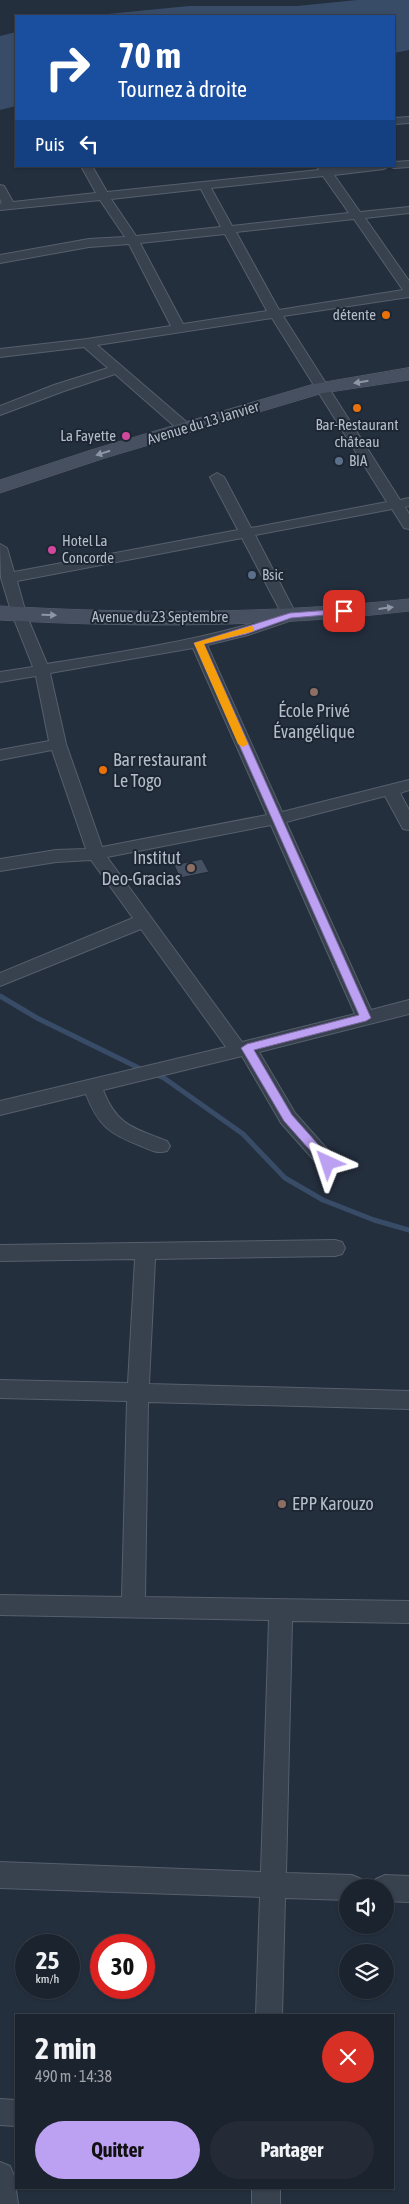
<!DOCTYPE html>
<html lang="fr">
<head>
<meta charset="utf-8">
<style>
  body { margin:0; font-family:"Asap Condensed",sans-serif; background:#242b36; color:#f1f3f6; height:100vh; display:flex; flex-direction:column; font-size:19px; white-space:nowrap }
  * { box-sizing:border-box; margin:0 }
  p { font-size:16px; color:#a0a4aa }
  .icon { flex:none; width:28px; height:28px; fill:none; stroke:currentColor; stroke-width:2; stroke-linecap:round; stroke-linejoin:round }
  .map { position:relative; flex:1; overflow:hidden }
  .sheet { position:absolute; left:15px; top:2014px; width:379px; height:175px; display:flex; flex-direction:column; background:#1b232e; border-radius:0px; box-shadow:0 1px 4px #0004,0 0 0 1px #39404a }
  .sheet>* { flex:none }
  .hud { position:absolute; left:15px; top:15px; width:380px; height:152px; border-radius:0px; box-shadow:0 1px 4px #0004,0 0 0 1px #39404a; background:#1a4fa0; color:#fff; overflow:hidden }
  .buttons { position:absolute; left:339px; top:1879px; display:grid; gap:10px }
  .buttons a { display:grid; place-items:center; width:55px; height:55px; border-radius:50%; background:#1b232e; box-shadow:0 1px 4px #0004,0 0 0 1px #39404a; font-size:25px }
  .speed { position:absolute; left:15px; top:1934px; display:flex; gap:10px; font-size:25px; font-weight:700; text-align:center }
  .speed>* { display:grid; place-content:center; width:65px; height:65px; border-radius:50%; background:#1b232e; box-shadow:0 1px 4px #0004,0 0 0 1px #39404a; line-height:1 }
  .speed small { font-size:12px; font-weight:400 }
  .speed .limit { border:8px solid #d22; background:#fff; color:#111 }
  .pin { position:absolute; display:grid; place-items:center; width:42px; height:42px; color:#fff; margin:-21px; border-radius:10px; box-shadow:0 2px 8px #0006 }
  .me { position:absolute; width:55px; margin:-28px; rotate:318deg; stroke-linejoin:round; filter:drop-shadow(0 0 4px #0008) }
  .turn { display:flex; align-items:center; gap:18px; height:105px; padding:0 20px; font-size:22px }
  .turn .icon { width:65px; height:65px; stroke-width:2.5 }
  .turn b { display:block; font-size:35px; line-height:42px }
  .then { display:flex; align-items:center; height:48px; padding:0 20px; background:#0003; gap:10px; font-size:19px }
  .round { display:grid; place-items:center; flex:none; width:52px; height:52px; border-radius:26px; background:#242b36 }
  .head { display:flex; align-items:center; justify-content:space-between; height:85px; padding:0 20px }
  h1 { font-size:30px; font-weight:700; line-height:38px }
  .action { display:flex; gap:10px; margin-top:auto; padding:10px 20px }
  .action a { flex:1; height:58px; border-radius:30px; background:#bca0f2; color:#111; font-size:20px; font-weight:700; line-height:58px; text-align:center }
  .action a+a { background:#242b36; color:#f1f3f6 }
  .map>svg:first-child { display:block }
  .water { fill:#394c67 }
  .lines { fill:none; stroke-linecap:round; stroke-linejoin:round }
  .stream { stroke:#394c67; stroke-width:5 }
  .building { fill:#455162; stroke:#1f2835 }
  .street-casing { stroke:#565f6c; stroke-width:2 }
  .secondary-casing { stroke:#565f6c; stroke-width:1 }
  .street { fill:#38414e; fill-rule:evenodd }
  .secondary { fill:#465061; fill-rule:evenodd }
  .oneway { fill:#8e96a5 }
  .route { fill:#bca0f2; stroke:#7a689d }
  .slow { fill:#f59e0b }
  .food-dot { fill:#e8710a; stroke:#1d2633; stroke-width:2 }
  .hotel-dot { fill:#d1479c; stroke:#1d2633; stroke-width:2 }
  .service-dot { fill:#5c6f8a; stroke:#1d2633; stroke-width:2 }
  .education-dot { fill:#8d6e63; stroke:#1d2633; stroke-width:2 }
  .labels { text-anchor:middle; stroke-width:4; stroke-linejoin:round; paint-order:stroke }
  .far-poi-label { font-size:15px; fill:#b4bcc9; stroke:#1d2633; text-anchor:start }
  .far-street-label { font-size:15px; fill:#b4bcc9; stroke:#1d2633 }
  .poi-label { font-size:18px; fill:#b4bcc9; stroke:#1d2633; text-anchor:start }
</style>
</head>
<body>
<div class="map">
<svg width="409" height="2204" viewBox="0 0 409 2204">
  <rect width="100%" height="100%" fill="#242f3e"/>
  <g class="water">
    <path d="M 357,0 L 409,0 L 409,50 L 394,53 L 394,16 L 87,16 L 189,6 L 297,6 Z"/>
    <path d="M 16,32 L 16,106 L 0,110 L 0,36 Z"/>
  </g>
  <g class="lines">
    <g class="stream">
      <path d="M 0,996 L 37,1018 L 143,1070"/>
      <path d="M 155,1074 L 164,1078 L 243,1134 L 285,1178 L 323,1200 L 374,1220 L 409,1230"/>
    </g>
  </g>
  <path class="building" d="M 202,859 L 209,872 L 180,878 L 174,865 Z"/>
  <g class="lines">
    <g class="street-casing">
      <g id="street">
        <path d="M 409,117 L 409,123 L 394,124 L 394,118 Z"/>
        <path d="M 409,161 L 409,167 L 394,168 L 389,166 L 384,169 L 334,175 L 360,212 L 409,207 L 409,213 L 365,218 L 409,281 L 409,297 L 283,316 L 400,500 L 409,498 L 409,506 L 405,507 L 409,514 L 409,529 L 404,528 L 392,509 L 255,535 L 297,616 L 295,619 L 248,635 L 207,645 L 282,812 L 409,780 L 409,790 L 400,793 L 409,810 L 409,830 L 403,829 L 385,796 L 286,822 L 371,1010 L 409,1000 L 409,1014 L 259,1052 L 295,1113 L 335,1158 L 338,1163 L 335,1168 L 328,1170 L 321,1168 L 281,1123 L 242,1056 L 103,1090 C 117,1126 134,1128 167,1141 L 170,1146 L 167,1151 C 157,1154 150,1150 141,1146 C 110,1134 98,1126 86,1094 L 0,1115 L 0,1101 L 226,1047 L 141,929 L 0,986 L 0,973 L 133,918 L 91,860 L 56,862 L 0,871 L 0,859 L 56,850 L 86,849 L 52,750 L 0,760 L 0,750 L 49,741 L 36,676 L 0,682 L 0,672 L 33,667 L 12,614 L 1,578 L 0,544 L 7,548 L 14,572 L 238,530 L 210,477 L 217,473 L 224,477 L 251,528 L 387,502 L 272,318 L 97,345 L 190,425 L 192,428 L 190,431 L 180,431 L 115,374 L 64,391 L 0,415 L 0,406 L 54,385 L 108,368 L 84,347 L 0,357 L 0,349 L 87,339 L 171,326 L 129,244 L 89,247 L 0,263 L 0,255 L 89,239 L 125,237 L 100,200 L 0,210 L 0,204 L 2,203 L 0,199 L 0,185 L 4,186 L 13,202 L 96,193 L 81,166 L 92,166 L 107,192 L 319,170 L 317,166 L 328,166 L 329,168 L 394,166 L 394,162 ZM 323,176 L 349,213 L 232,226 L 211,188 ZM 201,189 L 221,227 L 136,236 L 111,199 ZM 354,219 L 403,290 L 279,310 L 236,232 ZM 225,234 L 267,311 L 183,324 L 140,243 ZM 242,538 L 282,614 C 205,640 126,651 47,664 L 26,614 L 17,581 ZM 193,648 L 267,815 L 102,847 L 66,744 L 50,673 ZM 271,825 L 355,1014 L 242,1042 L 107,857 Z"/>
        <path d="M 335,1240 L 342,1242 L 345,1248 L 342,1254 L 335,1256 L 155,1259 L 149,1384 L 409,1391 L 409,1409 L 148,1402 L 145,1597 L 409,1601 L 409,1623 L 292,1621 L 286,1873 L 352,1875 L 361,1879 L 364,1888 L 348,1888 L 348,1900 L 285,1898 L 282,2015 L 256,2015 L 260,1897 L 0,1888 L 0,1862 L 261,1872 L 269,1620 L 0,1615 L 0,1595 L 122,1597 L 127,1401 L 0,1398 L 0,1380 L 128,1383 L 135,1259 L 0,1261 L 0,1245 Z"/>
        <path d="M 385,1875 L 409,1876 L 409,1902 L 385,1901 L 385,1888 L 373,1888 L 376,1879 Z"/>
        <path d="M 0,2099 L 16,2100 L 16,2126 L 0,2125 Z"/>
        <path d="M 0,2162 L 10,2166 L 14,2176 L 18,2204 L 0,2204 Z"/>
        <rect x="252" y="2188" width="28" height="16"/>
      </g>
    </g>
    <g class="secondary-casing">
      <g id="secondary">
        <path d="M 409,368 L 409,380 L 323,393 L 105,458 L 0,493 L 0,480 L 91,450 L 314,384 Z"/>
        <path d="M 409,599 L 409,611 C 273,627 137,628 0,620 L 0,606 C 137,614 273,614 409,599 Z"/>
      </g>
    </g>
    <use href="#street" class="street"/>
    <use href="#secondary" class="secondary"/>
  </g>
  <defs><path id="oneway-solid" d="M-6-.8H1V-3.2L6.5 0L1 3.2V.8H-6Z" transform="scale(1.25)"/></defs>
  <g class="oneway">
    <use href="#oneway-solid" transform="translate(361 382) rotate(171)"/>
    <use href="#oneway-solid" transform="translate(103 453) rotate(163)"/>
    <use href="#oneway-solid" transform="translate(386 608) rotate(-7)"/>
    <use href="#oneway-solid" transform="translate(49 615) rotate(2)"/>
  </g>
  <path class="route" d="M 344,609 L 348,609 L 348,613 L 291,618 L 246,634 L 204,644 L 371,1018 L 366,1021 L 254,1050 L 292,1115 L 332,1160 L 334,1163 L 328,1167 L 324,1166 L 284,1121 L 241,1048 L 247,1044 L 359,1015 L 194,643 L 290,613 Z"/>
  <path class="slow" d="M 251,626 L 254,627 L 254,631 L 204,644 L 248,744 L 243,747 L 238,744 L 194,643 Z"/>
  <g class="food-dot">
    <circle cx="386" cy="315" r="5"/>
    <circle cx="357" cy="408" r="5"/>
    <circle cx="103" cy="770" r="5"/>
  </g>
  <g class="hotel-dot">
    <circle cx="126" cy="436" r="5"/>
    <circle cx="52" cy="550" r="5"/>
  </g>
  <g class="service-dot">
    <circle cx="339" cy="461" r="5"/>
    <circle cx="252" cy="575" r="5"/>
  </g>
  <g class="education-dot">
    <circle cx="314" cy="692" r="5"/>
    <circle cx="191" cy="868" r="5"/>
    <circle cx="282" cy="1504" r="5"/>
  </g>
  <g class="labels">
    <g class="far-poi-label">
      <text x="376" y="320" text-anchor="end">détente</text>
      <text x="357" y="430" text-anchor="middle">Bar-Restaurant<tspan x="357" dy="17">château</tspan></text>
      <text x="116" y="441" text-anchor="end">La Fayette</text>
      <text x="349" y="466">BIA</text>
      <text x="62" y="546">Hotel La<tspan x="62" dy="17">Concorde</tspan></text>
      <text x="262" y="580">Bsic</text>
    </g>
    <g class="far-street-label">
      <text transform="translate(203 423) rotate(-17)" y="5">Avenue du 13 Janvier</text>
      <text x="160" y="622">Avenue du 23 Septembre</text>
    </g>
    <g class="poi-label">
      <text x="314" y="717" text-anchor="middle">École Privé<tspan x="314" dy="21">Évangélique</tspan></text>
      <text x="113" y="766">Bar restaurant<tspan x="113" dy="21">Le Togo</tspan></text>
      <text x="181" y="864" text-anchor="end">Institut<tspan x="181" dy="21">Deo-Gracias</tspan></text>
      <text x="292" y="1510">EPP Karouzo</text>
    </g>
  </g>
</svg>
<div class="buttons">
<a><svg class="icon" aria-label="sound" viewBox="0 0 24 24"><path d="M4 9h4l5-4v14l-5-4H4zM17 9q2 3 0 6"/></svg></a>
<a><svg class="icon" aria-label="layers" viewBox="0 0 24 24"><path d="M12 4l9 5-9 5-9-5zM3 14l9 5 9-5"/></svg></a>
</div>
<div class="speed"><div>25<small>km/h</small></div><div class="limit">30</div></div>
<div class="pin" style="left:344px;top:611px;background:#d93025"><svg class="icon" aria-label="arrive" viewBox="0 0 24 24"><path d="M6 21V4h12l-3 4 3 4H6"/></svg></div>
<svg class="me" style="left:328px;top:1163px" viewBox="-20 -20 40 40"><path d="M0-17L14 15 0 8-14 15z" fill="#bca0f2" stroke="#fff" stroke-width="4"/></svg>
<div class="hud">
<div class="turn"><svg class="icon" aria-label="right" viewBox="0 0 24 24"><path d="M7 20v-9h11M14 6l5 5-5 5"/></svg><div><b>70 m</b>Tournez à droite</div></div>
<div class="then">Puis<svg class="icon" aria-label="left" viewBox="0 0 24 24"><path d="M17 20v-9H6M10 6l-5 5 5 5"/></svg></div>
</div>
<section class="sheet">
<div class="head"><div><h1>2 min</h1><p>490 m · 14:38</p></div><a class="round" style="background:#d93025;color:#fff"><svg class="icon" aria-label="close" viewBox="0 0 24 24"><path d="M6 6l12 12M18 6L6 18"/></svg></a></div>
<div class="action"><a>Quitter</a><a>Partager</a></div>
</section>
</div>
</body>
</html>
